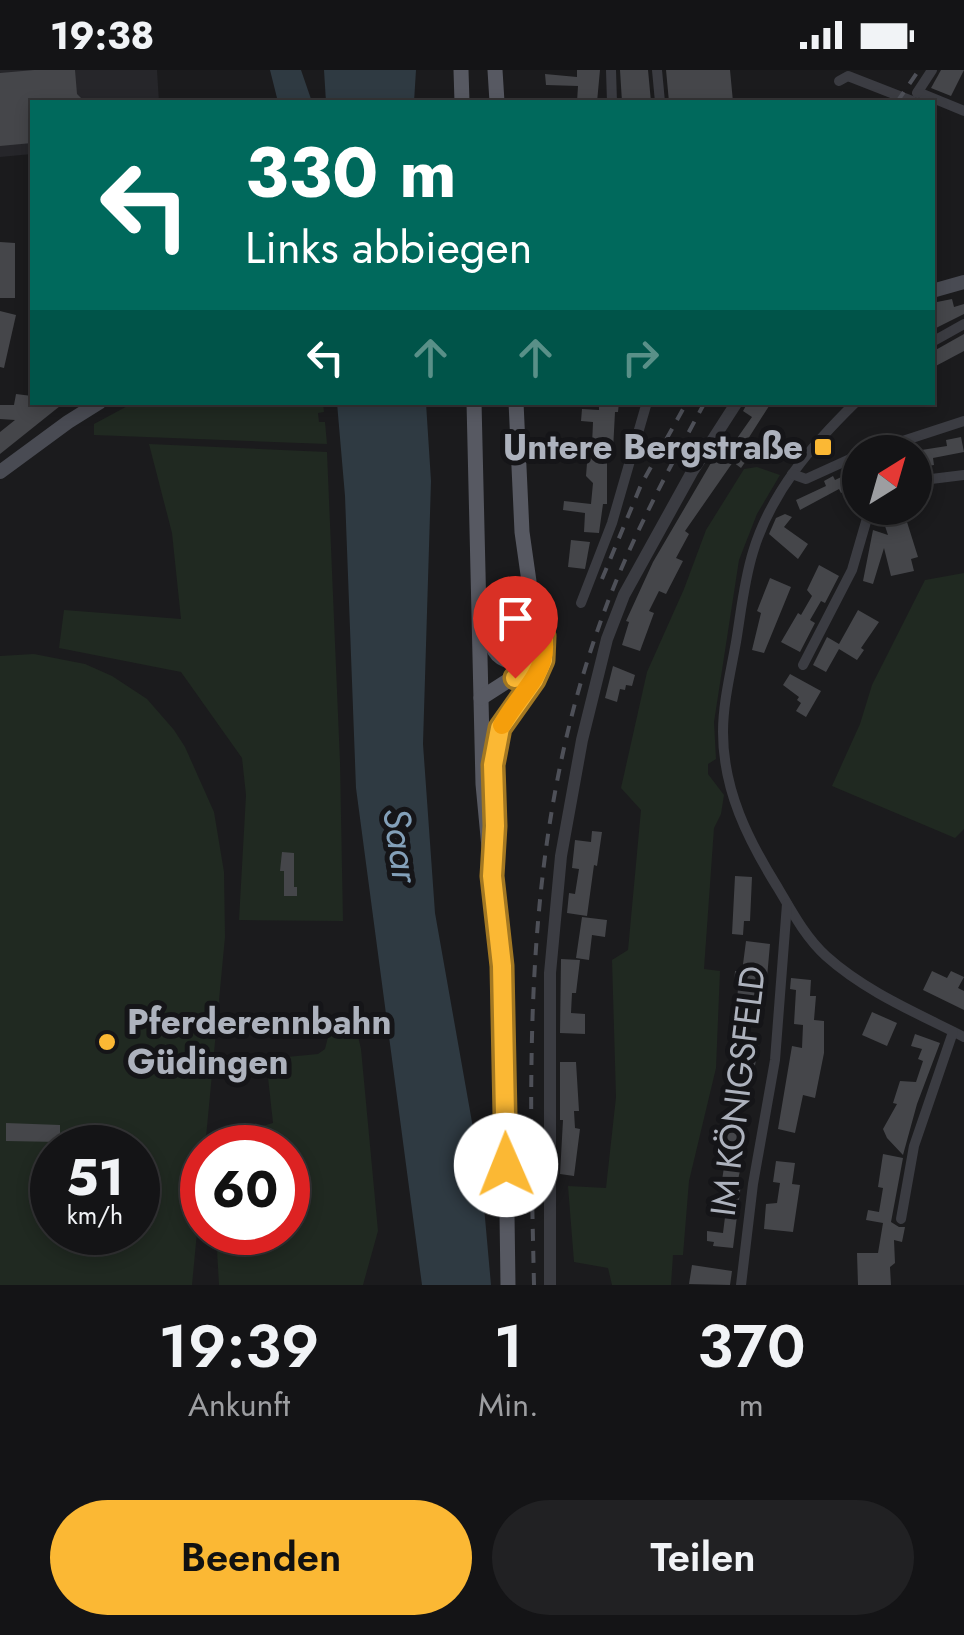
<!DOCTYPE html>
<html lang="de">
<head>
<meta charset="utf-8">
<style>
  body { margin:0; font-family:Jost,sans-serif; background:#212123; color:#f1f3f6; height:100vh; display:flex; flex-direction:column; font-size:38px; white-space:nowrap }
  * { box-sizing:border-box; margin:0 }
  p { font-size:32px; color:#9d9ea1 }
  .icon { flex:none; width:55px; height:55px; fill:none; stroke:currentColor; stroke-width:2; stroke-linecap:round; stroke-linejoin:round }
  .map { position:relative; height:1215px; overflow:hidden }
  .panel { display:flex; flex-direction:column; background:#141416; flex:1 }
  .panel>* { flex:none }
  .banner { position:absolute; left:30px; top:30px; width:905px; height:305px; border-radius:0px; box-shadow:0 5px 15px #0003,0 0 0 2px #333335; background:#00695c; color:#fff; overflow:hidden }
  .needle { width:65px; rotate:37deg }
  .fabs { position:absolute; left:842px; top:365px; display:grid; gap:20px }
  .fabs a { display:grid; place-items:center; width:90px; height:90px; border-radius:50%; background:#141416; box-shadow:0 5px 15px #0003,0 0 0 2px #333335; font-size:50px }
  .speed { position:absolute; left:30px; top:1055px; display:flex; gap:20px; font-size:50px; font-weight:700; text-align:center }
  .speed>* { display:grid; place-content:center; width:130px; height:130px; border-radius:50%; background:#141416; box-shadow:0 5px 15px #0003,0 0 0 2px #333335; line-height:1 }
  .speed small { font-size:25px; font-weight:400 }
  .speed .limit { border:15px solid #d22; background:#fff; color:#111 }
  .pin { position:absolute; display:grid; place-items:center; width:85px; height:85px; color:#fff; margin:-102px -42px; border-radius:50% 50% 50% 0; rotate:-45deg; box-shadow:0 0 10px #0007 }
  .pin .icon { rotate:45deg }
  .me { position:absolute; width:110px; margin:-55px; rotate:359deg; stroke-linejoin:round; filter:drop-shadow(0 0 8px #0008) }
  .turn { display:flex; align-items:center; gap:35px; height:210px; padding:0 50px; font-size:45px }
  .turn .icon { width:130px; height:130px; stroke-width:2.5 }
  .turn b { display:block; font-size:70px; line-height:85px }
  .lanes { display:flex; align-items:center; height:95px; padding:0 50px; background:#0003; justify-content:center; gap:50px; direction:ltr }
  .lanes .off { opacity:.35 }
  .eta { display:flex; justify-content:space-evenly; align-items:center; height:170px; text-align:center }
  .eta b { font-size:60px; font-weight:600; line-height:70px }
  .button { display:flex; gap:20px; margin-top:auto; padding:20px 50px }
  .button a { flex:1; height:115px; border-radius:60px; background:#fbb834; color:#111; font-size:40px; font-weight:600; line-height:115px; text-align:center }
  .button a+a { background:#212123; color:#f1f3f6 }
  .status { display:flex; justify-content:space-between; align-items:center; height:70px; padding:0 50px; background:#141416; direction:ltr }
  .status svg { height:28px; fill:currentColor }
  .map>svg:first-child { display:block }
  .built { fill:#26262a }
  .green { fill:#202921; fill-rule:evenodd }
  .water { fill:#2f3a42 }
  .building { fill:#45464a }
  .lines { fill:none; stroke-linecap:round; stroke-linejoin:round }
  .minor { stroke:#3b3c42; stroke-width:10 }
  .tertiary { stroke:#3b3c42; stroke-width:12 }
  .secondary { stroke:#494b53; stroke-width:14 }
  .primary { stroke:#575962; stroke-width:15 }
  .rail { stroke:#4e5058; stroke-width:4; stroke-dasharray:12 10; stroke-linecap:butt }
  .route-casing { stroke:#a37822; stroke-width:25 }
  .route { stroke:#fbb834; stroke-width:18 }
  .slow { stroke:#f59e0b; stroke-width:18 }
  .poi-dot { fill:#fbb834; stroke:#151518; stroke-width:4 }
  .labels { text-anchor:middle; stroke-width:10; stroke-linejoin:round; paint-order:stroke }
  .poi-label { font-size:35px; font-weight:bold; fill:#adb2bd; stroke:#151518; text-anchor:end }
  .street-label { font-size:35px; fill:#adb2bd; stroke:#151518 }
  .water-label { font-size:38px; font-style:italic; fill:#83a0b9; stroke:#151518 }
</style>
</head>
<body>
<div class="status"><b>19:38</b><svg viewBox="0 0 49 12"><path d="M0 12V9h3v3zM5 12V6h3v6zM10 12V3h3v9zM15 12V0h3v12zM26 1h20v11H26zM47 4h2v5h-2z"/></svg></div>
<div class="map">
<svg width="964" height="1215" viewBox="0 0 964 1215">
  <rect width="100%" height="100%" fill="#1b1b1d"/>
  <path class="built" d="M 0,0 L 157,0 L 159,32 L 32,32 L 32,84 L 0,87 Z"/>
  <g class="green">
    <path d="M 135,332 L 323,333 L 324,342 L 318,343 L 319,352 L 325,352 L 327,374 L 94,365 L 94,354 Z"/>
    <path d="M 149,374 L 327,382 L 340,692 L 343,851 L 239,850 L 246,725 L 242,688 L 181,602 L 59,578 L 64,540 L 181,549 L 172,463 Z"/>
    <path d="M 757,397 L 780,405 L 757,444 L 739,490 L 714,652 L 716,689 L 708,694 L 708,704 L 724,725 L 721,744 L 714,758 L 704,899 L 720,901 L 716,998 L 689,1111 L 683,1185 L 673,1185 L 671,1215 L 612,1215 L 608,1198 L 574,1192 L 568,1116 L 606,1118 L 616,1027 L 612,890 L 628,880 L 641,740 L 621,718 L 647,602 L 684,519 L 706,460 L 744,399 Z"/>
    <path d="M 964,503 L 964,759 L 955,768 L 832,716 L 860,654 L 872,615 L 925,510 Z"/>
    <path d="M 34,584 L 85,594 L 112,606 L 147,629 L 174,660 L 185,677 L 214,742 L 224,802 L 225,867 L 192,1215 L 0,1215 L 0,586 ZM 52,1078 L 138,1078 L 138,1162 L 52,1162 Z"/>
    <path d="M 356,958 L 361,979 L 378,1161 L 363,1215 L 219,1215 L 217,1180 L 245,1169 L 245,1163 L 288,1162 L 288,1078 L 240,1077 L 239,1063 L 273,1053 L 266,989 L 318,984 L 325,979 L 330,959 L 343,964 Z"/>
  </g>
  <g class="water">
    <path d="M 270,0 L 301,0 L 312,32 L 278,32 Z"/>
    <path d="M 324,0 L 416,0 L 414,32 L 326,32 Z"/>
    <path d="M 337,333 L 426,333 L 431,411 L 423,674 L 435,843 L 481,1103 L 491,1215 L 422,1215 L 356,718 L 345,426 Z"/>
  </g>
  <g class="building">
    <path d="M 34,0 L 75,0 L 77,24 L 85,32 L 32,32 L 32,73 L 0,76 L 0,3 Z"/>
    <path d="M 577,0 L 600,0 L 597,32 L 577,32 L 578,16 L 546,15 L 545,4 L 577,7 Z"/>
    <path d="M 620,0 L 648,0 L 651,32 L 622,32 Z"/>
    <path d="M 666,0 L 730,0 L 733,32 L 669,32 Z"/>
    <path d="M 941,0 L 964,0 L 951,26 L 931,18 Z"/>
    <path d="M 0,172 L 15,173 L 15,228 L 0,228 Z"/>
    <path d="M 952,229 L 954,237 L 964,234 L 964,244 L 932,260 L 932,233 Z"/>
    <path d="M 0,241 L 16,245 L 4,298 L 0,297 Z"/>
    <path d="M 964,264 L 964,281 L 932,298 L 932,282 Z"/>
    <path d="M 16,324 L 32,326 L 32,332 L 65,332 L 0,384 L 0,362 L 15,350 L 0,349 L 0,335 L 14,335 Z"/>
    <path d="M 599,332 L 619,332 L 618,342 L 615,342 L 613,380 L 607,380 L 607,434 L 603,434 L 599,463 L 584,462 L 585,443 L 563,440 L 564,431 L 591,434 L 593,413 L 586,406 L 587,393 L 566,391 L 567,383 L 562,382 L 562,372 L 592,375 L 593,352 L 581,351 L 582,339 L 599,340 Z"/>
    <path d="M 748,332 L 769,336 L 741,380 L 748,388 L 741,398 L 733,392 L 685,461 L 689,464 L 676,488 L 683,491 L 666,524 L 659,521 L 649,541 L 654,543 L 640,581 L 622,575 L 629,552 L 626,551 L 653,492 L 725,369 L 733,374 L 752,347 L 743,341 Z"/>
    <path d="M 961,367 L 964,382 L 933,388 L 934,395 L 915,398 L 915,381 L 947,376 L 946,370 Z"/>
    <path d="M 856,400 L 860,414 L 841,423 L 839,419 L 800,440 L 796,430 L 826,416 L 824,411 L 833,406 L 835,410 Z"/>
    <path d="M 785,444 L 792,447 L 784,457 L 808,474 L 798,489 L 769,464 L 776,448 Z"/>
    <path d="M 907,452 L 918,487 L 911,489 L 914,501 L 891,506 L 884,478 L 873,514 L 863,511 L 873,460 L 888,465 L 885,456 Z"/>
    <path d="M 571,470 L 590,472 L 585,499 L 568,497 Z"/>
    <path d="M 819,495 L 839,506 L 825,533 L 821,531 L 810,550 L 815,553 L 800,582 L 781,572 L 798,543 L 801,545 L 812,526 L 807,520 Z"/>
    <path d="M 770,508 L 791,517 L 764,583 L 752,580 L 761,543 L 757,541 Z"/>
    <path d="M 858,540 L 879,552 L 861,578 L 864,580 L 857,590 L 839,579 L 826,602 L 813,595 L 827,567 L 839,574 Z"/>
    <path d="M 613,596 L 635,605 L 632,616 L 626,615 L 625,620 L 620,619 L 617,632 L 605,628 Z"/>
    <path d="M 790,604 L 821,621 L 806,647 L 796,641 L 801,633 L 797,630 L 799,627 L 783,615 Z"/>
    <path d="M 592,761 L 602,762 L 597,796 L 594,795 L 587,846 L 567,843 L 569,823 L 575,824 L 579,799 L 572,798 L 575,770 L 591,772 Z"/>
    <path d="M 282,782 L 294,783 L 294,817 L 297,817 L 297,826 L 284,826 L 284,801 L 280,801 Z"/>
    <path d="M 735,806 L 752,807 L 750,851 L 744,851 L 743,865 L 732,864 Z"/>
    <path d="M 582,847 L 607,850 L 605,867 L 592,865 L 589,890 L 576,888 Z"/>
    <path d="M 746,871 L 770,874 L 763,953 L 736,951 L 738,917 L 734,916 L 735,901 L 742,902 Z"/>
    <path d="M 561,889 L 580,890 L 576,923 L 572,923 L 571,943 L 585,944 L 585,964 L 560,963 Z"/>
    <path d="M 932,901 L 947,908 L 951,901 L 964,907 L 958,918 L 964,921 L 964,940 L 923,920 Z"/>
    <path d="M 791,908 L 811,910 L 810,926 L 816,926 L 814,950 L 824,951 L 824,983 L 815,1028 L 803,1025 L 795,1063 L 778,1059 L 792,976 L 802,978 L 803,955 L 794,954 L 796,920 L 790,919 Z"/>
    <path d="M 872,942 L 897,953 L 887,976 L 862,965 Z"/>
    <path d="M 915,964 L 940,973 L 917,1034 L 903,1085 L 887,1068 L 883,1059 L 897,1034 L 893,1033 L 900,1011 L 916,1012 L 923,991 L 918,989 L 922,979 L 911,976 Z"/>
    <path d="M 751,972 L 759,973 L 748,1035 L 726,1030 L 727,1021 L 733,1023 L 739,995 L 736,994 L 738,974 L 750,976 Z"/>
    <path d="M 560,992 L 576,992 L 579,1041 L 574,1041 L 575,1058 L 580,1059 L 574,1106 L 560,1104 L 563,1050 L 560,1050 Z"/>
    <path d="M 6,1053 L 60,1055 L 60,1072 L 6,1071 Z"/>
    <path d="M 727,1057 L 744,1060 L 740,1078 L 745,1079 L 737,1114 L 741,1114 L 733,1178 L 713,1176 L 714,1172 L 707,1171 L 707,1161 L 723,1163 L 726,1139 L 718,1137 L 724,1097 L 719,1095 Z"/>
    <path d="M 883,1084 L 903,1088 L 891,1152 L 899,1157 L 905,1157 L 902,1172 L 894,1170 L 895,1193 L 890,1197 L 891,1215 L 858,1215 L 857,1183 L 878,1183 L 883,1153 L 866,1150 L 868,1140 L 879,1142 L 883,1118 L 878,1117 Z"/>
    <path d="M 776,1091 L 795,1093 L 792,1114 L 800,1115 L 793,1162 L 764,1159 L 766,1134 L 777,1133 L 780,1113 L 773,1112 Z"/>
    <path d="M 692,1195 L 732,1201 L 730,1215 L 689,1214 Z"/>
  </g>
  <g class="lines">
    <g class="minor">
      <path d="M 611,0 L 612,32"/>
      <path d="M 657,0 L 660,32"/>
      <path d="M 839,11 L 848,6 L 912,31"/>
      <path d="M 918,22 L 964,41"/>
      <path d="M 917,23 L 932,0"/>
      <path d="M 932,272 L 964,254"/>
      <path d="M 856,332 C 812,375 771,422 753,482 C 744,511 741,542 736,572 C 731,601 723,632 723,662 C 723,720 748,770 778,818 C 792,842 806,868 826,886 C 866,922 917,943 964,967"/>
      <path d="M 869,382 L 964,351"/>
      <path d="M 792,404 L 806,409 L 850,389 L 860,389"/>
      <path d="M 915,411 L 964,405"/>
      <path d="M 581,533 L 612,453 L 647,332"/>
      <path d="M 803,595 L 852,500 L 870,438"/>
      <path d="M 901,1149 L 914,1076 L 953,962"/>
      <path d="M 741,1215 L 753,1114 L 775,990 L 787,834"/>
    </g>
    <path class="tertiary" d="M 550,1215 L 550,903 L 561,786 L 582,670 L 607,569 L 624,525 L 692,402 L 737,332"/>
    <g class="secondary">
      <path d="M 932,221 L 964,212"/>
      <path d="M 0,402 L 68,352 L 100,332"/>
    </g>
    <g class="primary">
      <path d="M 461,0 L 462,32"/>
      <path d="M 495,0 L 497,32"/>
      <path d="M 474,332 L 483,714 L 504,936 L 508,1215"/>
      <path d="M 489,556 C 490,575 494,591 516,592 L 532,582"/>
      <path d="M 481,628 L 523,601 L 532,589 L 537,568 L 522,462 L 516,332"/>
      <path d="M 493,712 C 493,692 493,674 502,656 C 518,621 544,611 544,569"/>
    </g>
    <g class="rail">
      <path d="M 897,32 L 919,0"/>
      <path d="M 602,509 L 641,415 L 687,332"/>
      <path d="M 534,1215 C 529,990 522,775 598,559 C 625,480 665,406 705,332"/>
    </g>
  </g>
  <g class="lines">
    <g class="route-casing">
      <path id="route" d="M 506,1095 L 502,896 L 492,806 L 495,756 L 493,695 L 500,658 L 534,610 L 543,590 L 544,566 L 536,546 C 537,571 536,591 515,608"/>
    </g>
    <use href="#route" class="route"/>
    <path class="slow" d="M 502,655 C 523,616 561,595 536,546 L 536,550"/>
  </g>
  <g class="poi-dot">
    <rect x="813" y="367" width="20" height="20" rx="5"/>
    <circle cx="107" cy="972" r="10"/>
  </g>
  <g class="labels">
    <g class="poi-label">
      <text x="803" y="389">Untere Bergstraße</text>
      <text x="127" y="964" text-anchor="start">Pferderennbahn<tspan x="127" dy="40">Güdingen</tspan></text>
    </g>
    <g class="street-label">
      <text transform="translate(738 1021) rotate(-83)" y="12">IM KÖNIGSFELD</text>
    </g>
    <g class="water-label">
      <text transform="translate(401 775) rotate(82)" y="13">Saar</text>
    </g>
  </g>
</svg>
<div class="fabs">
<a><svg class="needle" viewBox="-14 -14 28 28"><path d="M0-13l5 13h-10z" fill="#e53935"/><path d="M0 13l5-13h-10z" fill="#9d9ea1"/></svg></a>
</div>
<div class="speed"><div>51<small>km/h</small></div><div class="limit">60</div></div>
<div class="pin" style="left:515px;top:608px;background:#d93025"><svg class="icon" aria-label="arrive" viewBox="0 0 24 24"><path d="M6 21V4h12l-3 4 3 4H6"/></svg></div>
<svg class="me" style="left:506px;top:1095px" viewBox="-20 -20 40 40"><circle r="19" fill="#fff"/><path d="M0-13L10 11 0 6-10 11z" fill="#fbb834"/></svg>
<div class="banner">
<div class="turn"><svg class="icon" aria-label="left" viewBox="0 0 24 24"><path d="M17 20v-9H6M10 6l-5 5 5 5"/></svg><div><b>330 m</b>Links abbiegen</div></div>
<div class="lanes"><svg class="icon" aria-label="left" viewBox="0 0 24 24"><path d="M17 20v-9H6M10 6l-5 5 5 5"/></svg><svg class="icon off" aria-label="ahead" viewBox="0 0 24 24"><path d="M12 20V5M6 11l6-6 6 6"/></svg><svg class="icon off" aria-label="ahead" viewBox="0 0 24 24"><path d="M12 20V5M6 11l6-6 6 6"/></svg><svg class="icon off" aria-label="right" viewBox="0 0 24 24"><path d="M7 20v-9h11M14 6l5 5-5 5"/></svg></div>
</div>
</div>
<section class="panel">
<div class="eta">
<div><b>19:39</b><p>Ankunft</p></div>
<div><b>1</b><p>Min.</p></div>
<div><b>370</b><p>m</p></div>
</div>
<div class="button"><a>Beenden</a><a>Teilen</a></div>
</section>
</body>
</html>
